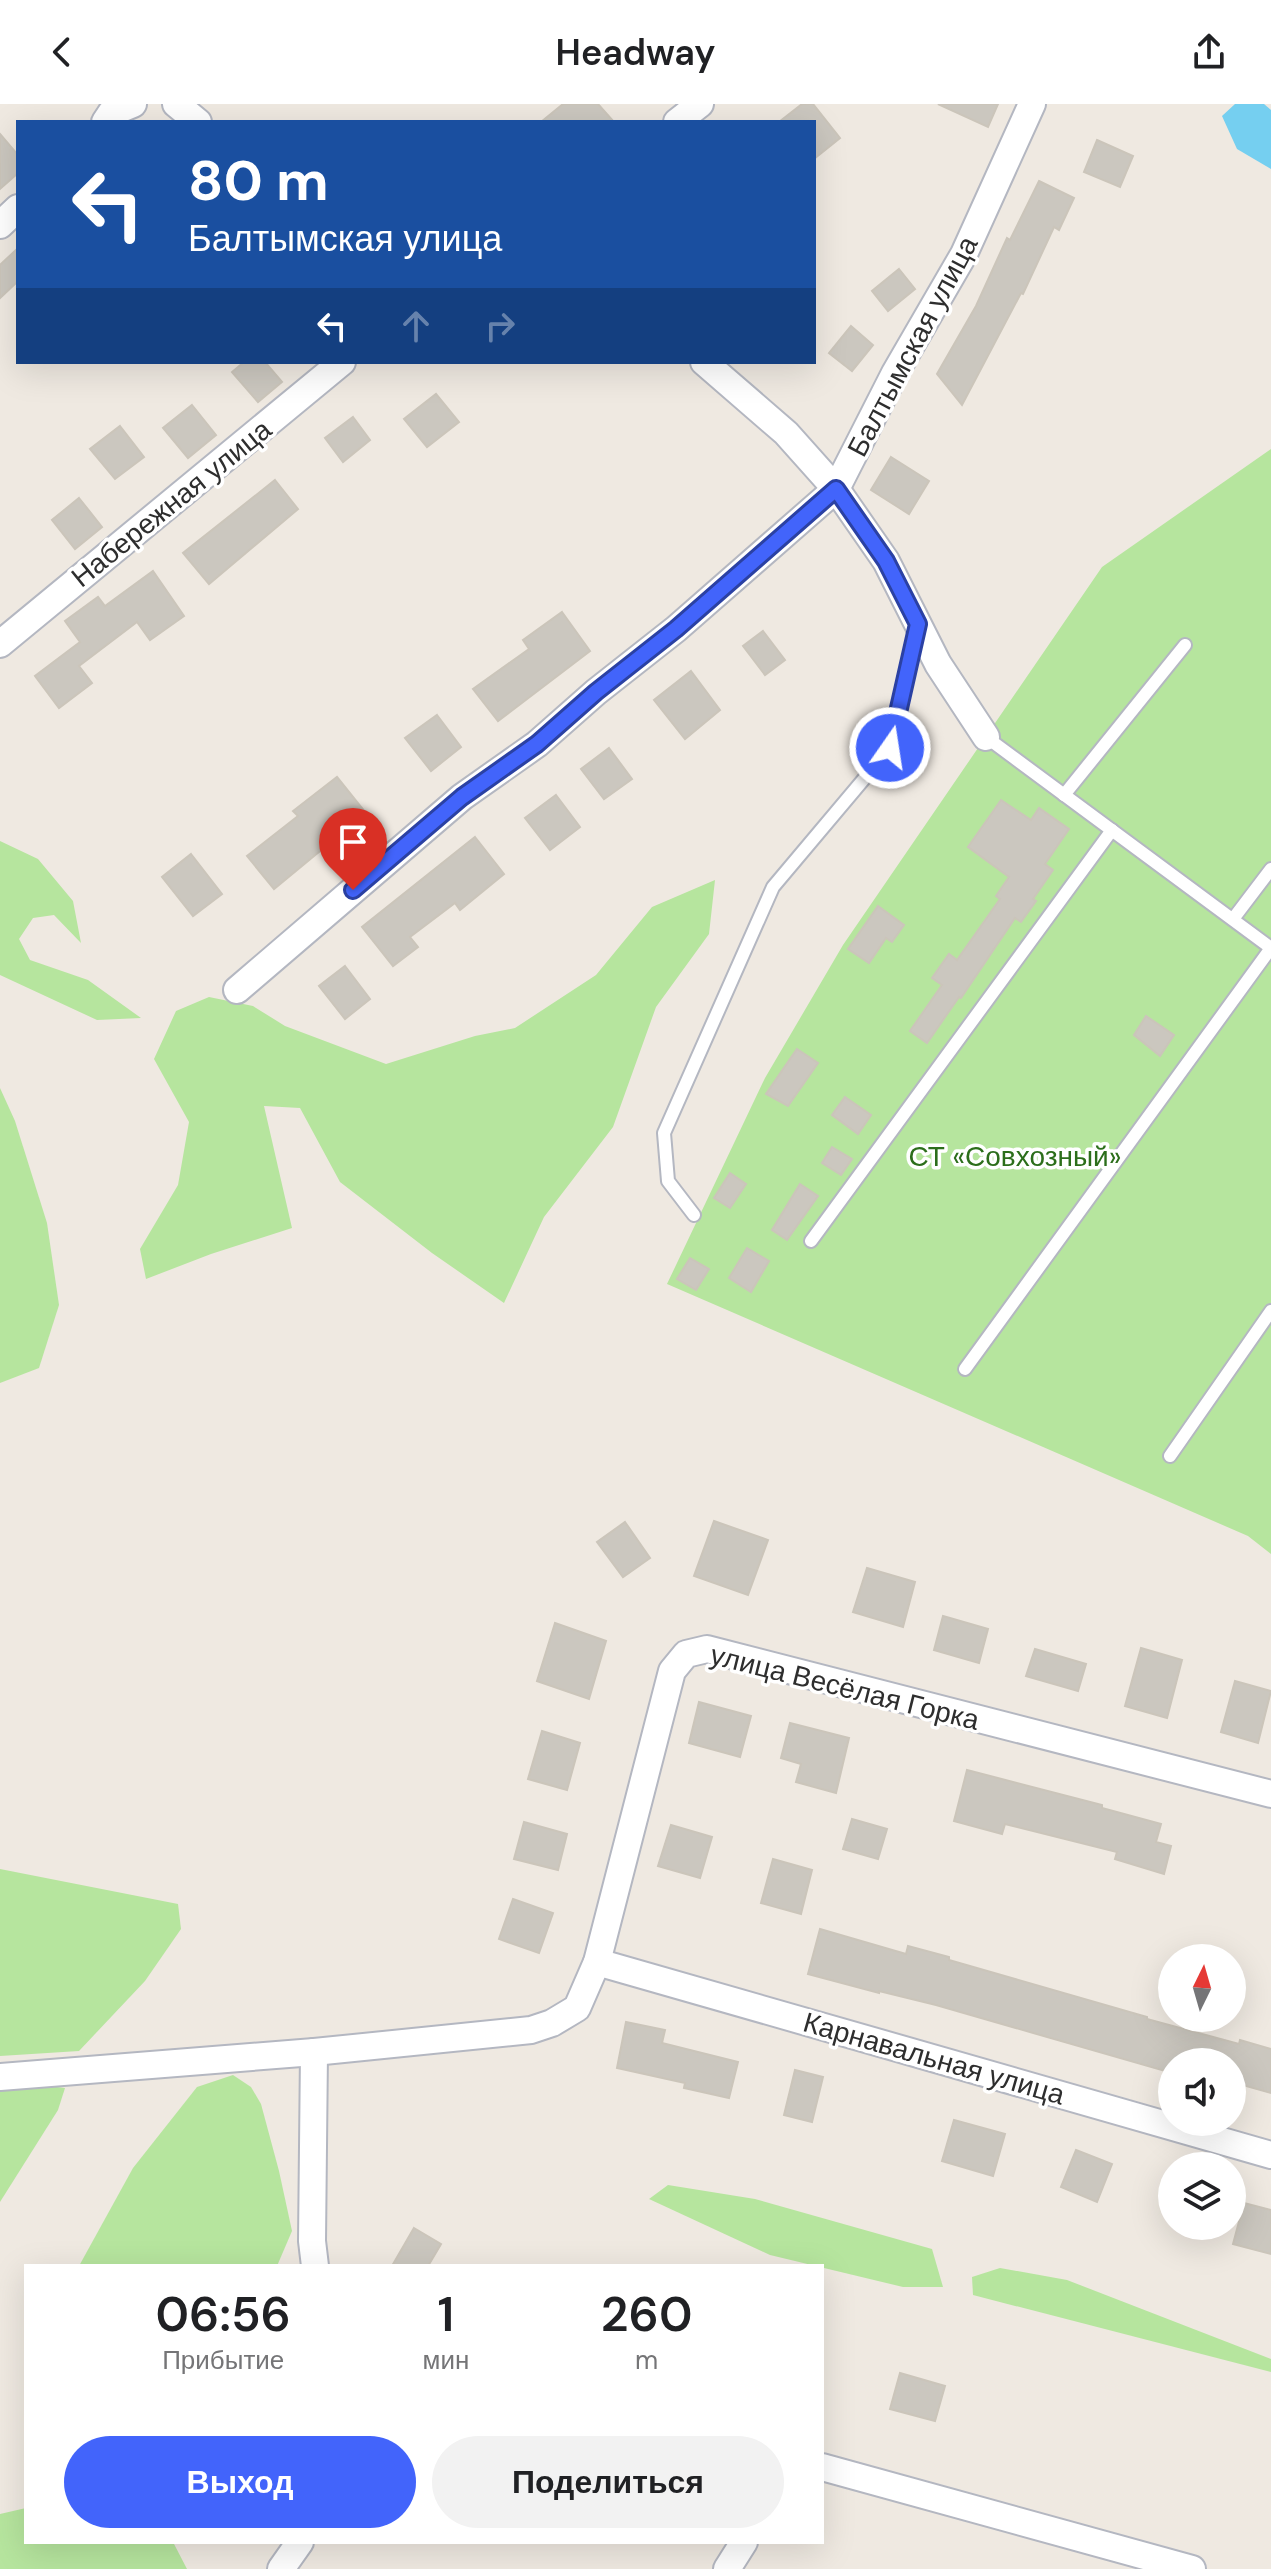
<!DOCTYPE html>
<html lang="ru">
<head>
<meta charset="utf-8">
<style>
  body { margin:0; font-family:"DM Sans",sans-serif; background:#f2f2f2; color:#202124; height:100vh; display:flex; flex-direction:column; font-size:30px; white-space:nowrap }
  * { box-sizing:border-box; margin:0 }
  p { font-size:26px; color:#757577 }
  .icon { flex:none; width:44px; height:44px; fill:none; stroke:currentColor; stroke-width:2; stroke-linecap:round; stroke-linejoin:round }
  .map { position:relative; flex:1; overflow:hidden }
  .panel { position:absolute; left:24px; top:2160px; width:800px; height:280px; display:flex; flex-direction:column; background:#fff; border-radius:0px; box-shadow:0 8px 32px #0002 }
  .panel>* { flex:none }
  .banner { position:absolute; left:16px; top:16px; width:800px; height:244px; border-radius:0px; box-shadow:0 8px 32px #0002; background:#1a4fa0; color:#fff; overflow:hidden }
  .needle { width:52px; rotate:5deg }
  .fabs { position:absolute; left:1158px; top:1840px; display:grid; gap:16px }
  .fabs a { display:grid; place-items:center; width:88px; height:88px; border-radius:50%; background:#fff; box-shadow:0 8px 32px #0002; font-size:40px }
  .pin { position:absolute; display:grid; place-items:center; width:68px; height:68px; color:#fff; margin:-82px -34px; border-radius:50% 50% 50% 0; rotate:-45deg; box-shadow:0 0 8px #0007 }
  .pin .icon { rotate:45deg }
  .me { position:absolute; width:88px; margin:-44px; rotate:13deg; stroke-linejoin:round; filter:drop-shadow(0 0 6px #0008) }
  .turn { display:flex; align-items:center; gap:28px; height:168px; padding:0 40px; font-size:36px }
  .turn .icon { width:104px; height:104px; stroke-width:2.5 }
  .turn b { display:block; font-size:56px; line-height:68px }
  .lanes { display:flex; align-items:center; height:76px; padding:0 40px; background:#0003; justify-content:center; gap:40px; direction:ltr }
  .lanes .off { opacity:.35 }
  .eta { display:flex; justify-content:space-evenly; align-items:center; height:136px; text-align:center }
  .eta b { font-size:48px; font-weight:600; line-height:56px }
  .button { display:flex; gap:16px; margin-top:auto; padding:16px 40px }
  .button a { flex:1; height:92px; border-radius:48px; background:#4264fb; color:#fff; font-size:32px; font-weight:600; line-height:92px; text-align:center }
  .button a+a { background:#f2f2f2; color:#202124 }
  header { display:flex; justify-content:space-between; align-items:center; height:104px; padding:0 40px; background:#fff; font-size:36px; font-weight:600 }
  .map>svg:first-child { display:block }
  .green { fill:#b6e59e }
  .water { fill:#75cff0 }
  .building { fill:#cbc7bf; stroke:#cbc5ba; stroke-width:2 }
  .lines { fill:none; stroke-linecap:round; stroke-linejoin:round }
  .service-casing { stroke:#b4b7c1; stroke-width:16 }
  .minor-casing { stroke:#b4b7c1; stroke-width:30 }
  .service { stroke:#fff; stroke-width:12 }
  .minor { stroke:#fff; stroke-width:26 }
  .route-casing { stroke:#2b41a3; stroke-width:20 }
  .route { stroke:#4264fb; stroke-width:14 }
  .labels { text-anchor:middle; stroke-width:7; stroke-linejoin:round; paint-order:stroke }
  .street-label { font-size:28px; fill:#2e2e2e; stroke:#fff }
  .park-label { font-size:28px; fill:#2c6e1b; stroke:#fff }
</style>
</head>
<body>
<header><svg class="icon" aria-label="back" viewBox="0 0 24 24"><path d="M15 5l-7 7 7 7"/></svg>Headway<svg class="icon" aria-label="share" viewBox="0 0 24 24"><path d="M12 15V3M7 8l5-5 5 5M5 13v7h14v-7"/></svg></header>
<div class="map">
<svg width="1271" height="2465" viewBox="0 0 1271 2465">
  <rect width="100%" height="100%" fill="#efe9e1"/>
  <g class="green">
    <path d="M 1271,345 L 1271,1450 L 1248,1432 L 667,1180 L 765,974 L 843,841 L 1102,463 Z"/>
    <path d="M 0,737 L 38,755 L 73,797 L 81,839 L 54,811 L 33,814 L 19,835 L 30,856 L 88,876 L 141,914 L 97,916 L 0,871 Z"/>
    <path d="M 715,776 L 709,830 L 656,903 L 613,1023 L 544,1113 L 504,1199 L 432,1149 L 340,1078 L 300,1004 L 264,1002 L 292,1124 L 211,1150 L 146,1175 L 140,1145 L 178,1081 L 189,1018 L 154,955 L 176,907 L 209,893 L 253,902 L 285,922 L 386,960 L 475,932 L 515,924 L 596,871 L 652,803 Z"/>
    <path d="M 0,984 L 15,1017 L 47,1119 L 59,1201 L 39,1264 L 0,1279 Z"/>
    <path d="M 0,1765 L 178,1800 L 181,1825 L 145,1877 L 79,1947 L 0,1952 Z"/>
    <path d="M 233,1971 L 251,1983 L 261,2000 L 279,2067 L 292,2127 L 277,2162 L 79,2162 L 133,2064 L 197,1983 Z"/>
    <path d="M 49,1982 L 65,1984 L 58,2006 L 0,2098 L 0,1983 Z"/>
    <path d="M 668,2081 L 755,2095 L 932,2145 L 943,2183 L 903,2183 L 770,2151 L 649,2095 Z"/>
    <path d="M 1000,2164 L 1067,2176 L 1271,2255 L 1271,2268 L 973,2191 L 972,2173 Z"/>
    <path d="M 26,2404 L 26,2438 L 173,2438 L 187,2465 L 0,2465 L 0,2410 Z"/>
  </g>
  <path class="water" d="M 1235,0 L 1264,0 L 1271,6 L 1271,65 L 1237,45 L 1222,12 Z"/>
  <g class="building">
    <path d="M 563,0 L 598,0 L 614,18 L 541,18 Z"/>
    <path d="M 802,0 L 813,0 L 840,34 L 814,55 L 814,18 L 779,18 Z"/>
    <path d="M 938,0 L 998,0 L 988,23 Z"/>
    <path d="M 0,30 L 18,51 L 18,69 L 0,85 Z"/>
    <path d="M 1097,36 L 1133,52 L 1120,83 L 1084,68 Z"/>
    <path d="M 1039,77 L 1074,94 L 1059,126 L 1054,123 L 1023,190 L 1021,189 L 962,301 L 937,270 L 976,202 L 1007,134 L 1010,136 Z"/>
    <path d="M 18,144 L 18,177 L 0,194 L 0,161 Z"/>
    <path d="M 899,165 L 915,185 L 888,207 L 872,187 Z"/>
    <path d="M 851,222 L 873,241 L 852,267 L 829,249 Z"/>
    <path d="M 244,258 L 265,258 L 282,278 L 258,298 L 232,268 Z"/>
    <path d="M 436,290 L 459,318 L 427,343 L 404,315 Z"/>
    <path d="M 192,301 L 216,331 L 188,354 L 163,324 Z"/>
    <path d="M 353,313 L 370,336 L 343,358 L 325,334 Z"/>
    <path d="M 120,322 L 144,353 L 115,375 L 90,345 Z"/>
    <path d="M 891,353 L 929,377 L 909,410 L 871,386 Z"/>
    <path d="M 275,376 L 298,405 L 209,480 L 183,449 Z"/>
    <path d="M 79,394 L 102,423 L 75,445 L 52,416 Z"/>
    <path d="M 153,467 L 184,512 L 150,536 L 137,518 L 79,562 L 92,579 L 59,604 L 35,572 L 80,538 L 65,517 L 98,493 L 105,502 Z"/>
    <path d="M 562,508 L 590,547 L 498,617 L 473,585 L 529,545 L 523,536 Z"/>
    <path d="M 763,527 L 785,556 L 765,571 L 743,542 Z"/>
    <path d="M 691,567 L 720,606 L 685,635 L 654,596 Z"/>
    <path d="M 437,611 L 461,643 L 431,667 L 405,634 Z"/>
    <path d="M 609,644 L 632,675 L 604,695 L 581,665 Z"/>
    <path d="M 337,673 L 366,709 L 274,785 L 247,752 L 298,712 L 293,707 Z"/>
    <path d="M 556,691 L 580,723 L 550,746 L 525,714 Z"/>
    <path d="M 1001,696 L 1031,716 L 1039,704 L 1069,725 L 1045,760 L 1053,766 L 1033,795 L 1036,797 L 1021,818 L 1015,814 L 961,894 L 959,893 L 927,939 L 910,927 L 942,881 L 932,874 L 949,850 L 957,856 L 1000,795 L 996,792 L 1009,773 L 968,743 Z"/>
    <path d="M 475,733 L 504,770 L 460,806 L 455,799 L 410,833 L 418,843 L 393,862 L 362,823 Z"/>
    <path d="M 191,750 L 222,790 L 193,812 L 162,773 Z"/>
    <path d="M 878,802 L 904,821 L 892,838 L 886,834 L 869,859 L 848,845 Z"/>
    <path d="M 345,862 L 370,895 L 345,915 L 319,882 Z"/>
    <path d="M 1146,912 L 1174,931 L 1160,952 L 1134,931 Z"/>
    <path d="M 797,945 L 818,959 L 788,1002 L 766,990 Z"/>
    <path d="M 845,993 L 871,1011 L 858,1030 L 832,1011 Z"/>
    <path d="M 832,1043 L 852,1055 L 841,1071 L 822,1059 Z"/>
    <path d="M 730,1069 L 746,1080 L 730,1104 L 714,1094 Z"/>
    <path d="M 800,1080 L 818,1092 L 787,1136 L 772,1126 Z"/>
    <path d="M 747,1144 L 769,1157 L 751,1188 L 729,1174 Z"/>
    <path d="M 690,1154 L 709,1165 L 696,1186 L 677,1175 Z"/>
    <path d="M 714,1417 L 768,1436 L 748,1491 L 694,1472 Z"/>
    <path d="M 625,1418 L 650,1454 L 623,1473 L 597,1438 Z"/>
    <path d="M 867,1464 L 915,1478 L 903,1523 L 853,1508 Z"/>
    <path d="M 943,1512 L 988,1525 L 979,1559 L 934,1546 Z"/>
    <path d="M 555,1519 L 606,1537 L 589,1595 L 537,1577 Z"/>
    <path d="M 1141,1544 L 1182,1556 L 1167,1614 L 1125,1602 Z"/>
    <path d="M 1035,1545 L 1086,1560 L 1078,1587 L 1026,1572 Z"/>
    <path d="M 1235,1577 L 1271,1587 L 1258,1639 L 1221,1628 Z"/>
    <path d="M 699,1598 L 751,1612 L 740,1653 L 689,1639 Z"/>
    <path d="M 790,1619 L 849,1634 L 836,1689 L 796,1678 L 801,1660 L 781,1654 Z"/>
    <path d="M 542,1627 L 580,1639 L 567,1686 L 528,1675 Z"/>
    <path d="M 967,1666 L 1102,1701 L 1102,1704 L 1161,1720 L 1156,1738 L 1171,1742 L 1164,1770 L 1115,1755 L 1117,1748 L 1005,1720 L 1002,1730 L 954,1717 Z"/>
    <path d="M 852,1715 L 887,1725 L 878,1755 L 843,1745 Z"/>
    <path d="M 524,1718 L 567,1730 L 558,1766 L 514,1755 Z"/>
    <path d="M 671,1721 L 712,1733 L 700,1774 L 658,1762 Z"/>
    <path d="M 773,1755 L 812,1766 L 801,1810 L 761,1799 Z"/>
    <path d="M 513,1795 L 553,1809 L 539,1849 L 499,1835 Z"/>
    <path d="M 820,1825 L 906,1850 L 908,1842 L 949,1853 L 949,1856 L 1147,1913 L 1147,1915 L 1239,1940 L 1240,1936 L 1271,1945 L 1271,1989 L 1232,1978 L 1232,1958 L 1172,1958 L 1172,1969 L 936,1901 L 879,1887 L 879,1889 L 808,1870 Z"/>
    <path d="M 626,1918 L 665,1926 L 662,1939 L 738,1958 L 729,1994 L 684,1984 L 685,1979 L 617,1964 Z"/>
    <path d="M 795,1966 L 823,1973 L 812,2018 L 784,2011 Z"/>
    <path d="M 954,2016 L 1005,2030 L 993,2072 L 942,2057 Z"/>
    <path d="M 1076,2046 L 1112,2060 L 1097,2098 L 1061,2083 Z"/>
    <path d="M 1244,2099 L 1271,2106 L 1271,2150 L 1233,2140 Z"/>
    <path d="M 414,2124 L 441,2140 L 428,2162 L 392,2162 Z"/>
    <path d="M 900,2269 L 945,2282 L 935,2317 L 890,2305 Z"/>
  </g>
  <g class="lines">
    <g class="service-casing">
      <g id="service">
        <path d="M 986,633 L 1271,844"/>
        <path d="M 1064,691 L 1185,541"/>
        <path d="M 1233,815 L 1271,765"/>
        <path d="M 694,1111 L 668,1077 L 664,1029 L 773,783 L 890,644 L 917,527"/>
        <path d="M 811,1137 L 1112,726"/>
        <path d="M 965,1265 L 1271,844"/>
        <path d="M 1170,1352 L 1271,1207"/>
      </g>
    </g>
    <g class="minor-casing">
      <g id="minor">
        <path d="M 176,0 L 198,18"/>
        <path d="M 105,18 L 111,9 L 133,0"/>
        <path d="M 677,18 L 700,0"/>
        <path d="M 0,121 L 18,104"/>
        <path d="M 704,258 L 786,329 L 836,385 L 886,457 L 938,560 L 986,633"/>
        <path d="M 0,540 L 342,258"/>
        <path d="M 237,886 L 462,693 L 537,640 L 596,588 L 676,525 L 836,385 L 895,269 L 964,150 L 1032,0"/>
        <path d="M 597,1858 L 1271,2051"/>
        <path d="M 314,1948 L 312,2137 L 315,2162"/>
        <path d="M 0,1973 L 314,1948 L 531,1926 L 552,1919 L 577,1904 L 597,1858 L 672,1567 L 686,1550 L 707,1545 L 1271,1690"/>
        <path d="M 822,2363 L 1192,2465"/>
        <path d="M 281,2465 L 300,2438"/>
        <path d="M 727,2465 L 744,2438"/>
      </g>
    </g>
    <use href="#service" class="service"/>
    <use href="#minor" class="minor"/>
  </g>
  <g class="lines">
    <g class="route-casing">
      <path id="route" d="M 353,786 L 462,693 L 537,640 L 596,588 L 676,525 L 836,385 L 886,457 L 918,520 L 890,644"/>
    </g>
    <use href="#route" class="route"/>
  </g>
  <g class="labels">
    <g class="street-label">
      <text transform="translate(912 242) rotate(-62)" y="10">Балтымская улица</text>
      <text transform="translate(171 399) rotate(-39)" y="10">Набережная улица</text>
      <text transform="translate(845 1583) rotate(14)" y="10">улица Весёлая Горка</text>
      <text transform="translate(934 1954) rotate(16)" y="10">Карнавальная улица</text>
    </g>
    <g class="park-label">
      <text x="1015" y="1062">СТ «Совхозный»</text>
    </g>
  </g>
</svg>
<div class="fabs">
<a><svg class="needle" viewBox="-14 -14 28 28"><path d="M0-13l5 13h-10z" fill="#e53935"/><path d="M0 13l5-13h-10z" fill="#757577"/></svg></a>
<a><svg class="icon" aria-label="sound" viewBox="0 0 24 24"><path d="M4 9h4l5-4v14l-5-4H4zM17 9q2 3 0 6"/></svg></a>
<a><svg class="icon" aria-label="layers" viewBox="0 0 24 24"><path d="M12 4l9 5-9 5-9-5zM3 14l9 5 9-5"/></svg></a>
</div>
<div class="pin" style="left:353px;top:786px;background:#d93025"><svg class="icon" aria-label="arrive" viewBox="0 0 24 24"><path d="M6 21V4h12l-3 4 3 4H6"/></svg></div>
<svg class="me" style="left:890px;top:644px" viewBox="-20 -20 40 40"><circle r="17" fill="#4264fb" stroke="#fff" stroke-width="3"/><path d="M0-11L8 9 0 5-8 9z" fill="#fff"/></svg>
<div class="banner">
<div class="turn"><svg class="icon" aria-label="left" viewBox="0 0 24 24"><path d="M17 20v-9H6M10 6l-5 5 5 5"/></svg><div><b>80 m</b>Балтымская улица</div></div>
<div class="lanes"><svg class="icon" aria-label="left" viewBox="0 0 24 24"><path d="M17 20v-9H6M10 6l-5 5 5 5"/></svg><svg class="icon off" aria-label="ahead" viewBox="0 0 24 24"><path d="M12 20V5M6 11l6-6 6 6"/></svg><svg class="icon off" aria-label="right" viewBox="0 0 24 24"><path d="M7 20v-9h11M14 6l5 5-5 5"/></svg></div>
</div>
<section class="panel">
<div class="eta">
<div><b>06:56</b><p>Прибытие</p></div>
<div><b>1</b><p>мин</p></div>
<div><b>260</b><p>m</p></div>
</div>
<div class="button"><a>Выход</a><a>Поделиться</a></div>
</section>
</div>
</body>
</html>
